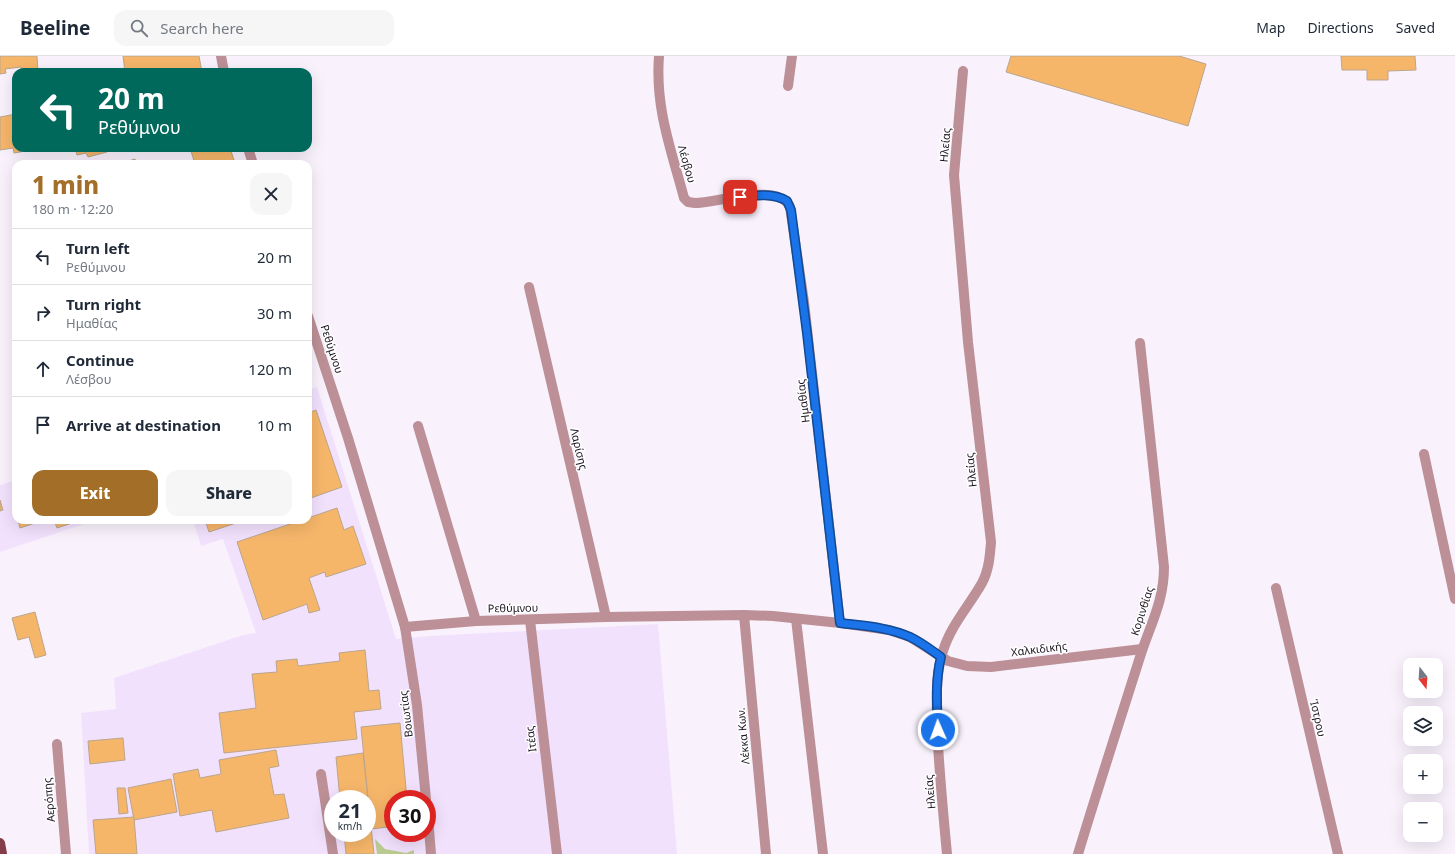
<!DOCTYPE html>
<html lang="en">
<head>
<meta charset="utf-8">
<style>
  body { margin:0; font-family:"Noto Sans",sans-serif; background:#f6f6f7; color:#1f2937; height:100vh; display:flex; flex-direction:column; font-size:15px; white-space:nowrap }
  * { box-sizing:border-box; margin:0 }
  p { font-size:13px; color:#747a83 }
  .icon { flex:none; width:22px; height:22px; fill:none; stroke:currentColor; stroke-width:2; stroke-linecap:round; stroke-linejoin:round }
  .map { position:relative; flex:1; overflow:hidden }
  .side { position:absolute; left:12px; top:104px; width:300px; height:364px; display:flex; flex-direction:column; background:#fff; border-radius:12px; box-shadow:0 4px 16px #0002 }
  .side>* { flex:none }
  .top-card { position:absolute; left:12px; top:12px; width:300px; height:84px; border-radius:12px; box-shadow:0 4px 16px #0002; background:#00695c; color:#fff; overflow:hidden }
  .needle { width:26px; rotate:163deg }
  .tools { position:absolute; left:1403px; top:602px; display:grid; gap:8px }
  .tools a { display:grid; place-items:center; width:40px; height:40px; border-radius:8px; background:#fff; box-shadow:0 4px 16px #0002; font-size:20px }
  .speed { position:absolute; left:324px; top:734px; display:flex; gap:8px; font-size:20px; font-weight:700; text-align:center }
  .speed>* { display:grid; place-content:center; width:52px; height:52px; border-radius:50%; background:#fff; box-shadow:0 4px 16px #0002; line-height:1 }
  .speed small { font-size:10px; font-weight:400 }
  .speed .limit { border:6px solid #d22; background:#fff; color:#111 }
  .pin { position:absolute; display:grid; place-items:center; width:34px; height:34px; color:#fff; margin:-17px; border-radius:8px; box-shadow:0 2px 6px #0006 }
  .me { position:absolute; width:44px; margin:-22px; rotate:358deg; stroke-linejoin:round; filter:drop-shadow(0 0 3px #0008) }
  .turn { display:flex; align-items:center; gap:14px; height:84px; padding:0 20px; font-size:18px }
  .turn .icon { width:52px; height:52px; stroke-width:2.5 }
  .turn b { display:block; font-size:28px; line-height:34px }
  .round { display:grid; place-items:center; flex:none; width:42px; height:42px; border-radius:12px; background:#f6f6f7 }
  .summary { display:flex; align-items:center; justify-content:space-between; height:68px; padding:0 20px }
  h1 { font-size:24px; font-weight:800; line-height:30px; color:#a36e27 }
  .cta { display:flex; gap:8px; margin-top:auto; padding:8px 20px }
  .cta a { flex:1; height:46px; border-radius:12px; background:#a36e27; color:#fff; font-size:16px; font-weight:800; line-height:46px; text-align:center }
  .cta a+a { background:#f6f6f7; color:#1f2937 }
  ul { padding:0; list-style:none }
  li { display:flex; align-items:center; gap:12px; height:56px; padding:0 20px; border-top:1px solid #e0e1e3 }
  li div { flex:1 }
  li b { display:block; font-size:15px }
  li em { font-style:normal }
  header { display:flex; align-items:center; gap:24px; box-sizing:border-box; height:56px; padding:0 20px; background:#fff; border-bottom:1px solid #e0e1e3 }
  header strong { font-size:19px }
  nav { display:flex; gap:22px; margin-inline-start:auto; font-size:14px }
  .search { width:280px; height:36px; background:#f6f6f7; display:flex; align-items:center; gap:10px; box-sizing:border-box; padding:0 14px; border-radius:12px; color:#747a83; font-size:15px }
  .map>svg:first-child { display:block }
  .built { fill:#f2e1fd; fill-rule:evenodd }
  .green { fill:#b9cb90 }
  .building { fill:#f6b66a; stroke:#bba58c }
  .lines { fill:none; stroke-linecap:round; stroke-linejoin:round }
  .minor { stroke:#bc9096; stroke-width:10 }
  .major { stroke:#843c49; stroke-width:10 }
  .route-casing { stroke:#114b97; stroke-width:10 }
  .route { stroke:#1a73e8; stroke-width:7 }
  .labels { text-anchor:middle; stroke-width:3; stroke-linejoin:round; paint-order:stroke }
  .street-label { font-size:11px; fill:#1d1621; stroke:#fff }
</style>
</head>
<body>
<header>
<strong>Beeline</strong>
<div class="search"><svg class="icon" aria-label="search" viewBox="0 0 24 24"><circle cx="10" cy="10" r="6"/><path d="M15 15l6 6"/></svg>Search here</div>
<nav><a>Map</a><a>Directions</a><a>Saved</a></nav>
</header>
<div class="map">
<svg width="1455" height="798" viewBox="0 0 1455 798">
  <rect width="100%" height="100%" fill="#f9f2fd"/>
  <g class="built">
    <path d="M 317,331 L 396,583 L 430,580 L 658,568 L 677,798 L 89,798 L 81,657 L 116,653 L 114,622 L 243,579 L 256,577 L 223,483 L 201,490 L 193,464 L 308,464 L 308,334 ZM 333,743 L 367,743 L 367,777 L 333,777 ZM 393,743 L 427,743 L 427,777 L 393,777 Z"/>
    <path d="M 16,424 L 16,464 L 96,464 L 0,496 L 0,429 Z"/>
  </g>
  <path class="green" d="M 375,783 L 385,793 L 406,797 L 414,794 L 414,798 L 377,798 Z"/>
  <g class="building">
    <path d="M 0,0 L 37,0 L 38,15 L 21,16 L 21,11 L 5,13 L 6,17 L 0,18 Z"/>
    <path d="M 123,0 L 199,0 L 202,16 L 125,16 Z"/>
    <path d="M 1011,0 L 1179,0 L 1206,8 L 1188,70 L 1006,16 Z"/>
    <path d="M 1341,0 L 1415,0 L 1416,14 L 1388,15 L 1388,24 L 1367,24 L 1367,14 L 1342,14 Z"/>
    <path d="M 16,58 L 16,92 L 31,92 L 31,94 L 14,97 L 13,92 L 0,94 L 0,61 Z"/>
    <path d="M 75,92 L 106,92 L 107,96 L 88,101 L 86,97 L 77,99 Z"/>
    <path d="M 190,92 L 230,92 L 235,107 L 195,108 Z"/>
    <path d="M 135,103 L 137,108 L 119,108 Z"/>
    <path d="M 316,354 L 342,431 L 308,443 L 308,357 Z"/>
    <path d="M 0,444 L 3,454 L 0,455 Z"/>
    <path d="M 16,449 L 16,459 L 13,450 Z"/>
    <path d="M 337,452 L 344,474 L 353,470 L 366,508 L 326,521 L 325,516 L 309,522 L 320,554 L 309,557 L 307,548 L 263,564 L 237,486 L 302,464 L 308,464 L 308,462 Z"/>
    <path d="M 18,464 L 41,464 L 41,465 L 20,472 Z"/>
    <path d="M 54,464 L 81,464 L 57,472 Z"/>
    <path d="M 205,464 L 245,464 L 209,476 Z"/>
    <path d="M 35,556 L 46,599 L 35,602 L 29,581 L 18,584 L 12,562 Z"/>
    <path d="M 365,594 L 369,635 L 379,634 L 381,653 L 354,656 L 357,683 L 224,697 L 219,657 L 256,652 L 252,618 L 277,616 L 276,605 L 297,603 L 298,610 L 340,605 L 339,597 Z"/>
    <path d="M 400,667 L 407,743 L 393,743 L 393,757 L 387,758 L 388,771 L 371,773 L 361,671 Z"/>
    <path d="M 123,682 L 125,704 L 90,708 L 88,685 Z"/>
    <path d="M 276,694 L 279,710 L 269,712 L 274,739 L 284,738 L 289,762 L 216,776 L 212,754 L 180,760 L 173,718 L 198,713 L 200,722 L 221,718 L 219,704 Z"/>
    <path d="M 363,697 L 374,798 L 346,798 L 344,777 L 367,777 L 367,743 L 340,743 L 336,701 Z"/>
    <path d="M 171,723 L 177,756 L 134,764 L 128,732 Z"/>
    <path d="M 117,732 L 125,732 L 128,757 L 119,758 Z"/>
    <path d="M 134,761 L 137,798 L 96,798 L 93,764 Z"/>
  </g>
  <g class="lines">
    <g class="minor">
      <path d="M 221,0 L 224,16"/>
      <path d="M 659,0 C 655,52 671,93 684,142 L 688,146 L 695,147 C 716,147 780,126 790,151 L 804,246 L 840,567"/>
      <path d="M 788,30 L 792,0"/>
      <path d="M 248,92 L 253,108"/>
      <path d="M 529,231 L 606,561"/>
      <path d="M 308,260 L 348,382 L 405,571 L 476,565 L 606,561 L 744,559 L 773,560 L 840,567 L 889,574 L 910,581 L 948,605 L 967,610 L 991,611 L 1142,593"/>
      <path d="M 418,370 L 476,565"/>
      <path d="M 1424,398 L 1455,543"/>
      <path d="M 1276,532 L 1338,798"/>
      <path d="M 744,559 L 766,798"/>
      <path d="M 796,563 L 823,798"/>
      <path d="M 530,564 L 557,798"/>
      <path d="M 405,571 L 417,649 L 426,743"/>
      <path d="M 57,688 L 66,798"/>
      <path d="M 321,718 L 333,798"/>
      <path d="M 427,749 L 431,798"/>
      <path d="M 947,798 C 943,756 939,713 937,671 C 937,645 935,620 943,595 C 951,569 969,550 982,527 C 989,514 990,499 991,486 L 968,286 L 954,119 L 963,15"/>
      <path d="M 1078,798 C 1098,732 1119,667 1140,601 C 1150,569 1164,546 1164,511 L 1140,287"/>
    </g>
    <path class="major" d="M 0,787 L 2,798"/>
  </g>
  <g class="lines">
    <g class="route-casing">
      <path id="route" d="M 740,141 C 756,139 774,137 787,145 L 791,154 L 807,277 L 840,567 C 863,570 888,571 910,581 C 921,586 931,594 941,601 C 935,625 937,649 938,674"/>
    </g>
    <use href="#route" class="route"/>
  </g>
  <g class="labels">
    <g class="street-label">
      <text transform="translate(945 89) rotate(-85)" y="4">Ηλείας</text>
      <text transform="translate(687 108) rotate(74)" y="4">Λέσβου</text>
      <text transform="translate(332 293) rotate(72)" y="4">Ρεθύμνου</text>
      <text transform="translate(803 345) rotate(-97)" y="4">Ημαθίας</text>
      <text transform="translate(579 393) rotate(77)" y="4">Λαρίσης</text>
      <text transform="translate(971 414) rotate(-96)" y="4">Ηλείας</text>
      <text transform="translate(513 552) rotate(-1)" y="4">Ρεθύμνου</text>
      <text transform="translate(1142 555) rotate(-72)" y="4">Κορινθίας</text>
      <text transform="translate(1039 593) rotate(-7)" y="4">Χαλκιδικής</text>
      <text transform="translate(406 658) rotate(-97)" y="4">Βοιωτίας</text>
      <text transform="translate(1318 662) rotate(77)" y="4">Ίστρου</text>
      <text transform="translate(743 680) rotate(-95)" y="4">Λέκκα Κων.</text>
      <text transform="translate(531 683) rotate(-97)" y="4">Ιτέας</text>
      <text transform="translate(930 736) rotate(-95)" y="4">Ηλείας</text>
      <text transform="translate(49 744) rotate(-95)" y="4">Αερόπης</text>
    </g>
  </g>
</svg>
<div class="tools">
<a><svg class="needle" viewBox="-14 -14 28 28"><path d="M0-13l5 13h-10z" fill="#e53935"/><path d="M0 13l5-13h-10z" fill="#747a83"/></svg></a>
<a><svg class="icon" aria-label="layers" viewBox="0 0 24 24"><path d="M12 4l9 5-9 5-9-5zM3 14l9 5 9-5"/></svg></a>
<a>+</a>
<a>−</a>
</div>
<div class="speed"><div>21<small>km/h</small></div><div class="limit">30</div></div>
<div class="pin" style="left:740px;top:141px;background:#d93025"><svg class="icon" aria-label="arrive" viewBox="0 0 24 24"><path d="M6 21V4h12l-3 4 3 4H6"/></svg></div>
<svg class="me" style="left:938px;top:674px" viewBox="-20 -20 40 40"><circle r="17" fill="#1a73e8" stroke="#fff" stroke-width="3"/><path d="M0-11L8 9 0 5-8 9z" fill="#fff"/></svg>
<div class="top-card">
<div class="turn"><svg class="icon" aria-label="left" viewBox="0 0 24 24"><path d="M17 20v-9H6M10 6l-5 5 5 5"/></svg><div><b>20 m</b>Ρεθύμνου</div></div>
</div>
<section class="side">
<div class="summary"><div><h1>1 min</h1><p>180 m · 12:20</p></div><a class="round"><svg class="icon" aria-label="close" viewBox="0 0 24 24"><path d="M6 6l12 12M18 6L6 18"/></svg></a></div>
<ul>
<li><svg class="icon" aria-label="left" viewBox="0 0 24 24"><path d="M17 20v-9H6M10 6l-5 5 5 5"/></svg><div><b>Turn left</b><p>Ρεθύμνου</p></div><em>20 m</em></li>
<li><svg class="icon" aria-label="right" viewBox="0 0 24 24"><path d="M7 20v-9h11M14 6l5 5-5 5"/></svg><div><b>Turn right</b><p>Ημαθίας</p></div><em>30 m</em></li>
<li><svg class="icon" aria-label="ahead" viewBox="0 0 24 24"><path d="M12 20V5M6 11l6-6 6 6"/></svg><div><b>Continue</b><p>Λέσβου</p></div><em>120 m</em></li>
<li><svg class="icon" aria-label="arrive" viewBox="0 0 24 24"><path d="M6 21V4h12l-3 4 3 4H6"/></svg><div><b>Arrive at destination</b></div><em>10 m</em></li>
</ul>
<div class="cta"><a>Exit</a><a>Share</a></div>
</section>
</div>
</body>
</html>
